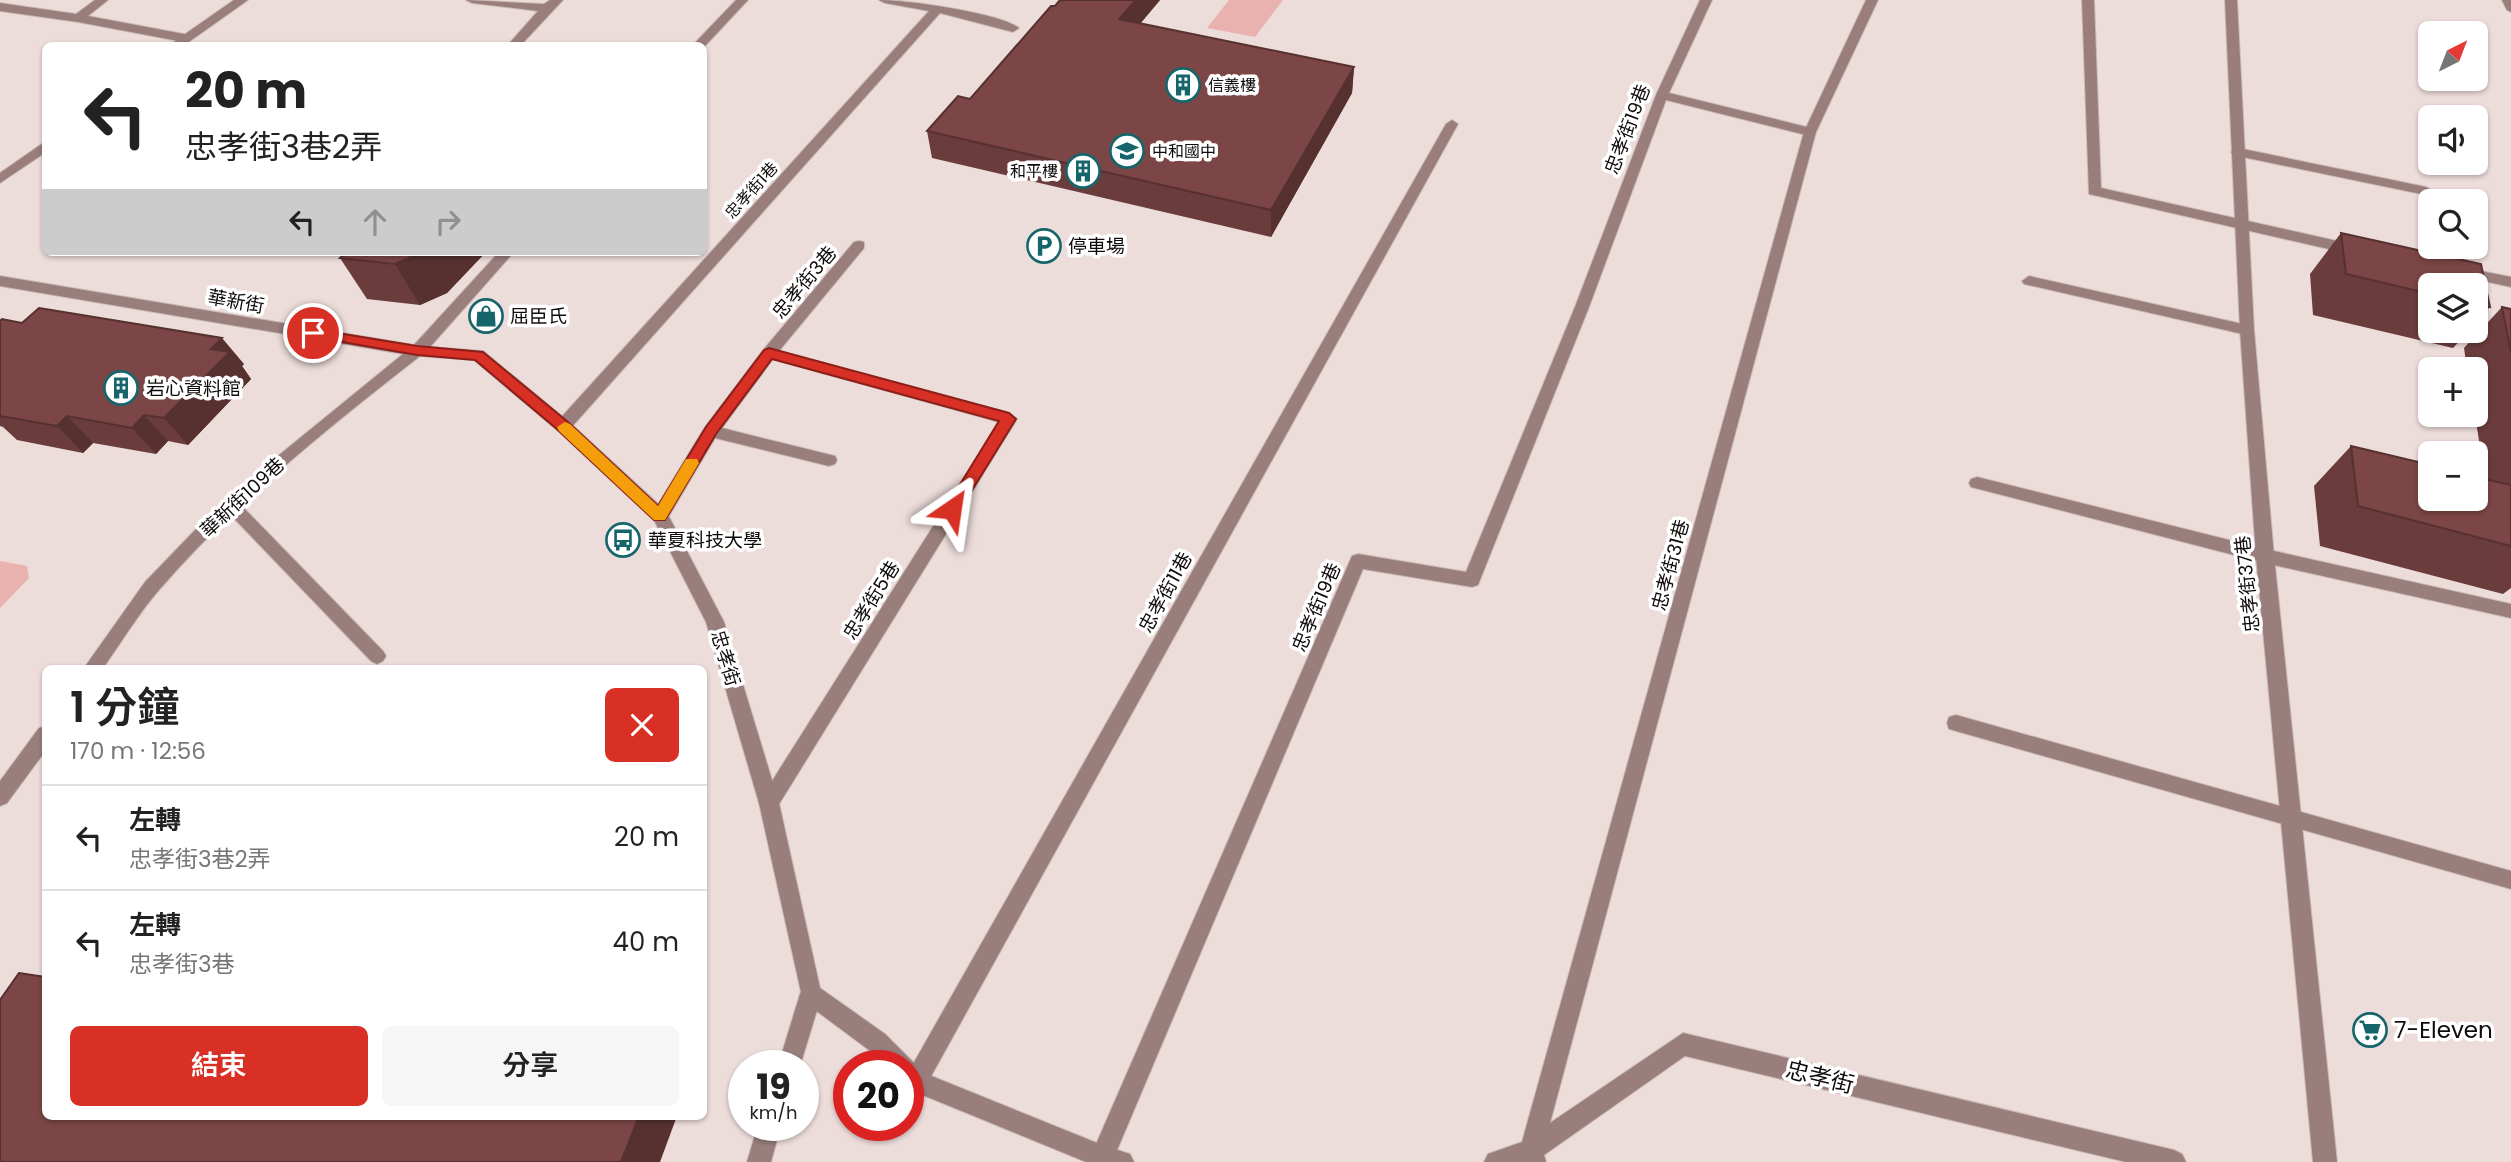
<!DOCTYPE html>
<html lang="zh-TW">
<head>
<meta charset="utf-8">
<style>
  body { margin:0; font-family:Poppins,"Noto Sans TC",sans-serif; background:#f6f6f6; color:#222; height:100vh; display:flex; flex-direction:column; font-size:26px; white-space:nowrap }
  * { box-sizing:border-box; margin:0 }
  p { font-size:23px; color:#767676 }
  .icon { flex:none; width:38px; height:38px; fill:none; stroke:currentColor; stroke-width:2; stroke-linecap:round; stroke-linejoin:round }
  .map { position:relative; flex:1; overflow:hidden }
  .side { position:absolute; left:42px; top:665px; width:665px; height:455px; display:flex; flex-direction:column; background:#fff; border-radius:10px; box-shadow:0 2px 5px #0004 }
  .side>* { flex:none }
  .top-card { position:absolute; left:42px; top:42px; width:665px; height:214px; border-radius:10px; box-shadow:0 2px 5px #0004; background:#fff; color:#222; overflow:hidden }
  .needle { width:46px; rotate:42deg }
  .controls { position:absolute; left:2418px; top:21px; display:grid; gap:14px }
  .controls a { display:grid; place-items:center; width:70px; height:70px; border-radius:10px; background:#fff; box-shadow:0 2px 5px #0004; font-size:35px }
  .speed { position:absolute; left:728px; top:1050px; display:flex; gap:14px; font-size:35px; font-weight:700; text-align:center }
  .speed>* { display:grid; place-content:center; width:91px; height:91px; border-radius:50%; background:#fff; box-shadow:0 2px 5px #0004; line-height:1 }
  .speed small { font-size:18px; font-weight:400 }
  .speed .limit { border:10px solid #d22; background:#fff; color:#111 }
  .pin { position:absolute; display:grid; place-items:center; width:60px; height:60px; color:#fff; margin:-30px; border:4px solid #fff; border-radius:50%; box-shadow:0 2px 7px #0007 }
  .me { position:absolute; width:77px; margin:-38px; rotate:32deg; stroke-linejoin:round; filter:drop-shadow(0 0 5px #0008) }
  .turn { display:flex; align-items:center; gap:24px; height:147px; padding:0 28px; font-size:32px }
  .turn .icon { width:91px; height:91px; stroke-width:2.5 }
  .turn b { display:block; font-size:49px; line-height:60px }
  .lanes { display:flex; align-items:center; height:66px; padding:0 28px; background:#0003; justify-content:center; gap:35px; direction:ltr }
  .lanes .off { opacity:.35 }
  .round { display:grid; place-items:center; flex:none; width:74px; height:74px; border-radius:10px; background:#f6f6f6 }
  .summary { display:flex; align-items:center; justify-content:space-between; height:119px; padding:0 28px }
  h1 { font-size:42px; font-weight:600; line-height:52px }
  .action { display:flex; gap:14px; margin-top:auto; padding:14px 28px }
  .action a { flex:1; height:80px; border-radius:10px; background:#d93025; color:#fff; font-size:28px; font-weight:600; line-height:80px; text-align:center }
  .action a+a { background:#f6f6f6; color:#222 }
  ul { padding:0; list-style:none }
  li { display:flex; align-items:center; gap:21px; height:105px; padding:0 28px; border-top:2px solid #e0e0e0 }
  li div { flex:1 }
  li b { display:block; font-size:26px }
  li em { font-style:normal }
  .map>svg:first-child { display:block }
  .green { fill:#eab2af }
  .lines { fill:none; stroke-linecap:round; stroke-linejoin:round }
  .lane-casing { stroke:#c9bbb9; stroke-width:2 }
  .street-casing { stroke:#c9bbb9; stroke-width:2 }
  .lane { fill:#997e7c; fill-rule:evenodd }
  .street { fill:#997e7c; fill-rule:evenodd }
  .wall { fill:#6a3c3b }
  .shaded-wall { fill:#563130 }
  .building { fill:#7b4645; stroke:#563130; stroke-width:2 }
  .route { fill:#d93025; stroke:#8d1f18; stroke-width:2 }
  .slow { fill:#f59e0b }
  .labels { text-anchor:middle; stroke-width:7; stroke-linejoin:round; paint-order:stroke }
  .far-poi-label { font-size:16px; fill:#100b0b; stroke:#fff; text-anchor:start }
  .far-street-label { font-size:16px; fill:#100b0b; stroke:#fff }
  .street-label { font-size:19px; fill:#100b0b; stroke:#fff }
  .poi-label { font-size:19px; fill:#100b0b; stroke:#fff; text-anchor:start }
  .near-poi-label { font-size:23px; fill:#100b0b; stroke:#fff; text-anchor:start }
  .near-street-label { font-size:23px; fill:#100b0b; stroke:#fff }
</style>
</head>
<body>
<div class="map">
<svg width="2511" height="1162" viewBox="0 0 2511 1162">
  <rect width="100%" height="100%" fill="#ecdcda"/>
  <g class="green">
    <path d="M 1229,0 L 1283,0 L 1255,37 L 1207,28 Z"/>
    <path d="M 0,561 L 27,566 L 29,578 L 0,608 Z"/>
  </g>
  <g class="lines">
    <g class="lane-casing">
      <g id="lane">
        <path d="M 95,0 L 108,0 L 88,16 L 184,34 L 190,38 L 184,42 L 78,22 L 0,11 L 0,3 L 76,14 Z"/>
        <path d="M 466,0 L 544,4 L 550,0 L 563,0 L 520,46 L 507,46 L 538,11 L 472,3 Z"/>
        <path d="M 879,0 C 906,0 1000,13 1019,28 L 1013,32 L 940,13 L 569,430 L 557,430 L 555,426 L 557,422 L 929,11 L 885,3 Z"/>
        <path d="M 1700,0 L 1712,0 L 1669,93 L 1815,129 L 1816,132 L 1810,136 L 1666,100 L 1589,307 L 1478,585 L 1472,587 L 1363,569 L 1112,1162 L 1092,1162 L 1090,1157 L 1094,1149 L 1352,556 L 1358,554 L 1466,572 L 1575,307 L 1656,95 Z"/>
        <path d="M 2082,0 L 2094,0 L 2101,188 L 2355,245 L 2360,247 L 2360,253 L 2355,255 L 2089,194 Z"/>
        <path d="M 2502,0 L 2511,0 L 2511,12 L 2507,10 Z"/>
        <path d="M 1452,120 L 1458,124 L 924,1089 L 916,1092 L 908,1089 L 908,1073 L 1446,124 Z"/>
        <path d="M 2238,148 L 2426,187 L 2433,191 L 2426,195 L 2233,155 L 2231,152 Z"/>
        <path d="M 859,241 L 864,242 L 864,248 L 779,351 L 1009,413 L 1017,419 L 776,809 L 769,812 L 762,809 L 759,803 L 762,797 L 999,422 L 773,359 L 722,428 L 835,456 L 837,460 L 835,464 L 829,466 L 715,438 L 666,521 L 654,521 L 652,516 L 654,511 L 705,427 L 764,349 L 854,242 Z"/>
        <path d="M 2461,267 L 2511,277 L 2511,287 L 2456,275 L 2454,272 L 2456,269 Z"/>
        <path d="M 2029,276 L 2247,325 L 2254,330 L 2247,335 L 2024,284 L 2022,281 Z"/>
        <path d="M 1977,477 L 2265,549 L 2511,604 L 2511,618 L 2265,563 L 1971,487 L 1969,483 L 1971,479 Z"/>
        <path d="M 230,498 L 236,500 L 383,651 L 386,656 L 383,661 L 377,664 L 371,661 L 224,508 L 222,504 L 224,500 Z"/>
        <path d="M 1956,715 L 2511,871 L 2511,889 L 1956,731 L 1949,729 L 1947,723 L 1949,717 Z"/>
        <path d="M 811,983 L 819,987 L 822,994 L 800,1066 L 778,1066 L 800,994 L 803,987 Z"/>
        <path d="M 758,1125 L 781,1125 L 771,1162 L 747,1162 Z"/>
      </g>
    </g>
    <g class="street-casing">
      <g id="street">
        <path d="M 234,0 L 248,0 L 183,46 L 168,46 Z"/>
        <path d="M 736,0 L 748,0 L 704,47 L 692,46 Z"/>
        <path d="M 1866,0 L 1878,0 L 1816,132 L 1550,1123 L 1683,1033 L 2174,1150 L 2182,1154 L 2186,1162 L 2126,1162 L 1685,1056 L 1544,1155 L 1546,1162 L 1484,1162 L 1488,1154 L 1522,1142 L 1804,132 Z"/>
        <path d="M 2225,0 L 2237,0 L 2254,330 L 2274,556 L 2337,1162 L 2313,1162 L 2256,556 L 2240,330 Z"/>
        <path d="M 46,141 L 46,152 L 0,183 L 0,173 Z"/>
        <path d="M 499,252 L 514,252 L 430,347 L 483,351 L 569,422 L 666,511 L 724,622 L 779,803 L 820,988 L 885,1034 L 924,1073 L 1102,1145 L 1130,1154 L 1134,1162 L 1086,1162 L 908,1089 L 908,1066 L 885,1066 L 869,1050 L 803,1001 L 759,803 L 706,622 L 654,520 L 557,430 L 474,360 L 420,356 C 328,428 235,502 159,590 C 138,614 121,643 103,668 L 84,668 L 145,582 L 224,500 L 403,354 L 0,286 L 0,276 L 414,345 Z"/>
        <path d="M 46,726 L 46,750 L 7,803 L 0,806 L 0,781 L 39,728 Z"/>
      </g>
    </g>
    <use href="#lane" class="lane"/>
    <use href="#street" class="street"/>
  </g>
  <g class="wall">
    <path d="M 1060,0 L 1160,0 L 1140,24 L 1354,67 L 1352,93 L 1271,237 L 932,158 L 927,131 L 970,99 Z"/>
    <path d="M 2341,233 L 2481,264 L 2490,307 L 2476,323 L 2476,285 L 2431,285 L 2431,331 L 2469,331 L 2453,348 L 2313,315 L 2310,274 Z"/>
    <path d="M 346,252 L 486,252 L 447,293 L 420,305 L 367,299 L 340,258 Z"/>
    <path d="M 2502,307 L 2511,309 L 2511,588 L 2503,594 L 2320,546 L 2314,486 L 2351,446 L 2485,479 L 2475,415 L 2476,415 L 2476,369 L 2467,369 L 2464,348 Z"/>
    <path d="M 0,321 L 22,323 L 244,364 L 242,366 L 251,379 L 188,445 L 168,441 L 156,454 L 93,443 L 83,453 L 17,440 L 3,427 L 0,426 Z"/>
  </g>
  <g class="shaded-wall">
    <path d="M 1136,0 L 1160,0 L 1121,46 L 1119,19 Z"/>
    <path d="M 1354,67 L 1352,93 L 1271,237 L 1271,210 Z"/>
    <path d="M 422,252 L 486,252 L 447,293 L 420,305 L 395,264 Z"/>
    <path d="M 222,338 L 244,364 L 242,366 L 251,379 L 188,445 L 164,418 L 211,349 Z"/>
    <path d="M 144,415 L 168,441 L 156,454 L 132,428 Z"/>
    <path d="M 67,416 L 93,443 L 83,453 L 57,426 Z"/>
    <path d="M 639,1116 L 677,1116 L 660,1162 L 621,1162 Z"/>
  </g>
  <g class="building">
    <path d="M 1060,0 L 1136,0 L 1119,19 L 1354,67 L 1271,210 L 927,131 L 958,96 L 970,99 L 1051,6 L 1055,6 Z"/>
    <path d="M 2341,233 L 2481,264 L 2490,307 L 2476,304 L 2476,285 L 2431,285 L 2431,294 L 2346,274 Z"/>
    <path d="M 346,252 L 422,252 L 395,264 L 340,258 Z"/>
    <path d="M 2502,307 L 2511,309 L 2511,353 Z"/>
    <path d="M 39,308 L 222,338 L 211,349 L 230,352 L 164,418 L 144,415 L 132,428 L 67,416 L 57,426 L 0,416 L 0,321 L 2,319 L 22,323 Z"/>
    <path d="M 2351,446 L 2431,465 L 2431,499 L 2476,499 L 2476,477 L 2511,485 L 2511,546 L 2358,506 Z"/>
    <path d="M 19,973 L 46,977 L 46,1116 L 639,1116 L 621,1162 L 0,1162 L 0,1000 Z"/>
  </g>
  <path class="route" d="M 313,329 L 417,346 L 483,352 L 568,422 L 658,506 L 706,427 L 764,350 L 769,348 L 1009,413 L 1016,419 L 958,513 L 952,515 L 945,509 L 999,421 L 772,359 L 716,434 L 665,520 L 654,520 L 558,430 L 475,360 L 417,355 L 308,336 L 306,333 Z"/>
  <path class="slow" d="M 565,422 L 570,424 L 658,506 L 686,459 L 697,459 L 699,463 L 665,520 L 654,520 L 559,431 L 557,427 Z"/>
  <defs>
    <g id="building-ring" transform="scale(1.75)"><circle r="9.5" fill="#fff" stroke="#16656b" stroke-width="1.5"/><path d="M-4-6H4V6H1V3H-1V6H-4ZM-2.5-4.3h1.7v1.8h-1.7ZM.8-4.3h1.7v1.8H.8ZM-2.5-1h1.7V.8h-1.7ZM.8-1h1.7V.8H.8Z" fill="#16656b"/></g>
    <g id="school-ring" transform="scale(1.75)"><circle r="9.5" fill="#fff" stroke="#16656b" stroke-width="1.5"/><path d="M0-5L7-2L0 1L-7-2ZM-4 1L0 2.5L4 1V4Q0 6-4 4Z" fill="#16656b"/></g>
    <g id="parking-ring" transform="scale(1.75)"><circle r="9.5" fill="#fff" stroke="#16656b" stroke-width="1.5"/><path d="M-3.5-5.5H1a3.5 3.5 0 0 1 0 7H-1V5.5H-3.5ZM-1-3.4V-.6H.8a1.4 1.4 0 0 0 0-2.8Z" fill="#16656b"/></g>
    <g id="shop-ring" transform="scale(1.75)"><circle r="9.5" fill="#fff" stroke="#16656b" stroke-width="1.5"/><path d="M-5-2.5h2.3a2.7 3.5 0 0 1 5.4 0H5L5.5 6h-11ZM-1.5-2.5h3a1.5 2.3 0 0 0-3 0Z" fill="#16656b"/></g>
    <g id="bus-ring" transform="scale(1.75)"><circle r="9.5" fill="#fff" stroke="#16656b" stroke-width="1.5"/><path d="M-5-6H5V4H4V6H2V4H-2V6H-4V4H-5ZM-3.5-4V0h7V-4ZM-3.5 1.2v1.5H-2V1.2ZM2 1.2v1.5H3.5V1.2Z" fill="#16656b"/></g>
    <g id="supermarket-ring" transform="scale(1.75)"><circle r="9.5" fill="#fff" stroke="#16656b" stroke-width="1.5"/><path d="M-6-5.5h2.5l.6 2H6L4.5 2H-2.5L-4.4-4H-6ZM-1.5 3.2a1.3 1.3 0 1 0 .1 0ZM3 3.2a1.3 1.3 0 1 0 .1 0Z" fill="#16656b"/></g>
  </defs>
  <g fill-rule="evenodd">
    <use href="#building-ring" x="1183" y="85"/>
    <use href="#school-ring" x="1127" y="151"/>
    <use href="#building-ring" x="1083" y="171"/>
    <use href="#parking-ring" x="1044" y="246"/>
    <use href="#shop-ring" x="486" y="316"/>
    <use href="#building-ring" x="121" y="388"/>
    <use href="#bus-ring" x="623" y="540"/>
    <use href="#supermarket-ring" x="2370" y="1030"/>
  </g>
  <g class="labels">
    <g class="far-poi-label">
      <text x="1208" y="91">信義樓</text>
      <text x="1152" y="157">中和國中</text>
      <text x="1058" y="177" text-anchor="end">和平樓</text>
    </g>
    <g class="far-street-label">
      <text transform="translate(751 190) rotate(-48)" y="6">忠孝街1巷</text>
    </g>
    <g class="street-label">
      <text transform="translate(1627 129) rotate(-69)" y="7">忠孝街19巷</text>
      <text transform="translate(804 282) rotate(-50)" y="7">忠孝街3巷</text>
      <text transform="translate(236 301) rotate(10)" y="7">華新街</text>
      <text transform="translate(242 497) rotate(-43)" y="7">華新街109巷</text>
      <text transform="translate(1670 565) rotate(-75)" y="7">忠孝街31巷</text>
      <text transform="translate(2247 584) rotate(-96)" y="7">忠孝街37巷</text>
      <text transform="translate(1165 592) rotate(-61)" y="7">忠孝街11巷</text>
      <text transform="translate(871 600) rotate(-58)" y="7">忠孝街5巷</text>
      <text transform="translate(1316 607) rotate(-67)" y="7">忠孝街19巷</text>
      <text transform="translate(726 658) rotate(73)" y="7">忠孝街</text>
    </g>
    <g class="poi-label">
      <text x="1068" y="253">停車場</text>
      <text x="510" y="323">屈臣氏</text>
      <text x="146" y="395">岩心資料館</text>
      <text x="648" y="547">華夏科技大學</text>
    </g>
    <g class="near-poi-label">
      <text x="2394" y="1038">7-Eleven</text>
    </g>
    <g class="near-street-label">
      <text transform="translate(1820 1077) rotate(14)" y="8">忠孝街</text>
    </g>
  </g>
</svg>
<div class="controls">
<a><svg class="needle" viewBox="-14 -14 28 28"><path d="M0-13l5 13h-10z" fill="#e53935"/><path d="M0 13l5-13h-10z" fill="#767676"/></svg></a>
<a><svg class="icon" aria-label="sound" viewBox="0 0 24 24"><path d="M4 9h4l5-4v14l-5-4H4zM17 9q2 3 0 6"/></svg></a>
<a><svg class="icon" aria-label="search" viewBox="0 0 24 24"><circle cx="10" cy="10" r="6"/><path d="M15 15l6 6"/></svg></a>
<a><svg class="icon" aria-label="layers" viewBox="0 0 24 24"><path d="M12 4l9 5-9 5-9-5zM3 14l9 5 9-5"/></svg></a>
<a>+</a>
<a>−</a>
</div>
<div class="speed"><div>19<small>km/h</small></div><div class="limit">20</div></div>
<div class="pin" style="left:313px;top:333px;background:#d93025"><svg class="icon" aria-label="arrive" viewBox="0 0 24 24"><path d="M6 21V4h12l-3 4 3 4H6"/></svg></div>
<svg class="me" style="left:952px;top:509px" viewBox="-20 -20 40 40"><path d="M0-17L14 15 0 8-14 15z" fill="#d93025" stroke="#fff" stroke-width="4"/></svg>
<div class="top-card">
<div class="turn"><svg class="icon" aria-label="left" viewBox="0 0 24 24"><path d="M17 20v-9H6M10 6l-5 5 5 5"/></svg><div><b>20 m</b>忠孝街3巷2弄</div></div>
<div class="lanes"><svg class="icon" aria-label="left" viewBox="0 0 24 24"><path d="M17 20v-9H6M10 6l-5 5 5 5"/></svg><svg class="icon off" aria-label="ahead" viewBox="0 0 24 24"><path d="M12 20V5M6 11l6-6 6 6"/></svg><svg class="icon off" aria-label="right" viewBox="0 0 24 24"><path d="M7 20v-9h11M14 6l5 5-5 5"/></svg></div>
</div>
<section class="side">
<div class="summary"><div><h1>1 分鐘</h1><p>170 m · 12:56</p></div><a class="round" style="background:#d93025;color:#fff"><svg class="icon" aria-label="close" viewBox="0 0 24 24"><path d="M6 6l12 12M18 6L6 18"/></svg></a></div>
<ul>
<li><svg class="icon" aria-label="left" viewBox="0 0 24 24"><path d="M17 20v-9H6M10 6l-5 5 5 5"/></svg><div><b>左轉</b><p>忠孝街3巷2弄</p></div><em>20 m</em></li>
<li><svg class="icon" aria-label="left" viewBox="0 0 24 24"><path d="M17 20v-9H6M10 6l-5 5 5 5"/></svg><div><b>左轉</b><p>忠孝街3巷</p></div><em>40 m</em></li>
</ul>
<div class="action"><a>結束</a><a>分享</a></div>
</section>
</div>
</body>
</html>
